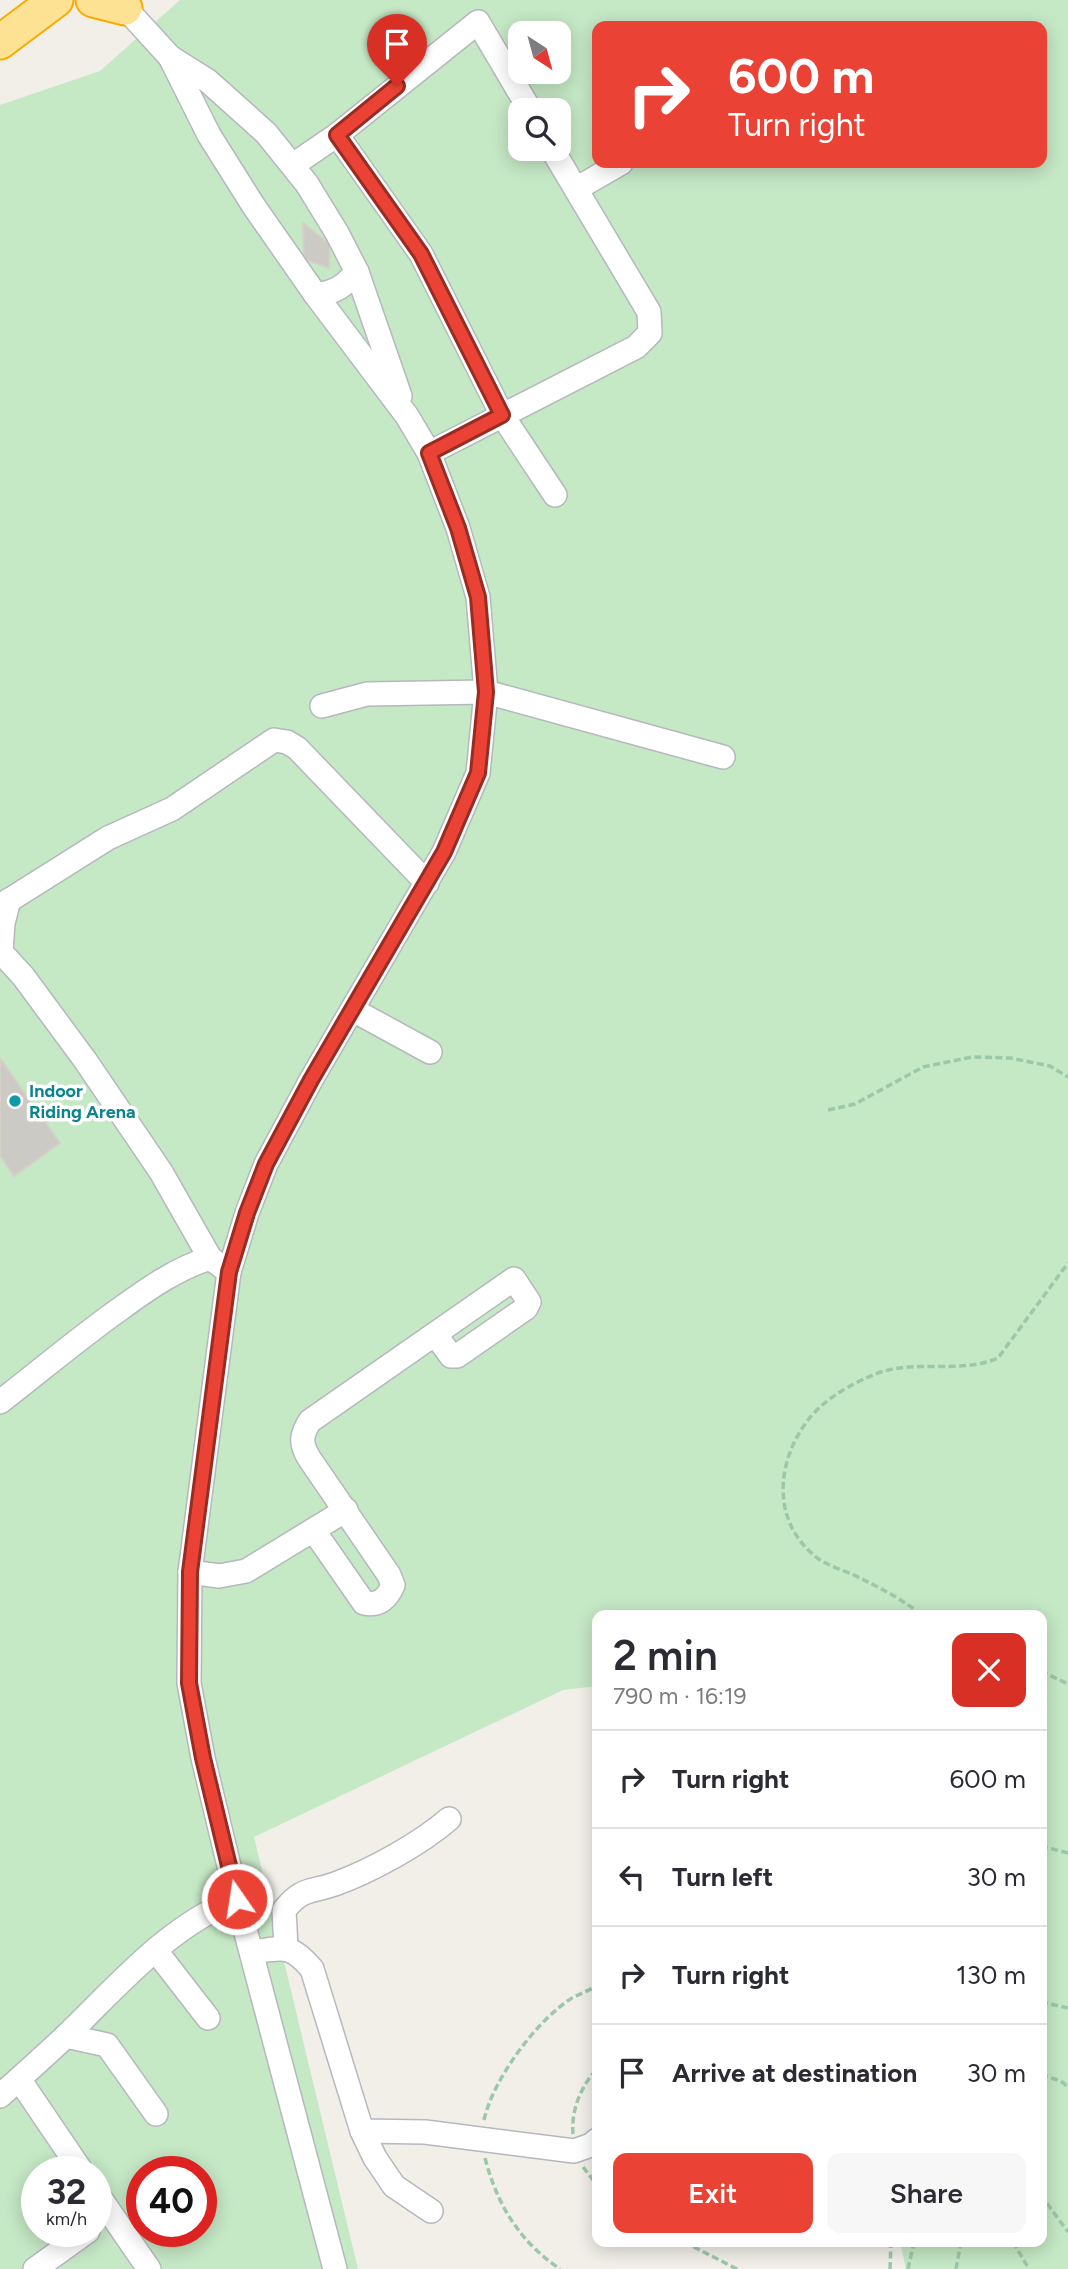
<!DOCTYPE html>
<html lang="en">
<head>
<meta charset="utf-8">
<style>
  body { margin:0; font-family:Figtree,sans-serif; background:#f7f7f7; color:#2b2b33; height:100vh; display:flex; flex-direction:column; font-size:26px; white-space:nowrap }
  * { box-sizing:border-box; margin:0 }
  p { font-size:23px; color:#7c7c81 }
  .icon { flex:none; width:38px; height:38px; fill:none; stroke:currentColor; stroke-width:2; stroke-linecap:round; stroke-linejoin:round }
  .map { position:relative; flex:1; overflow:hidden }
  .sheet { position:absolute; left:592px; top:1610px; width:455px; height:637px; display:flex; flex-direction:column; background:#fff; border-radius:14px; box-shadow:0 4px 18px #0003 }
  .sheet>* { flex:none }
  .banner { position:absolute; left:592px; top:21px; width:455px; height:147px; border-radius:14px; box-shadow:0 4px 18px #0003; background:#ea4335; color:#fff; overflow:hidden }
  .needle { width:46px; rotate:144deg }
  .buttons { position:absolute; left:508px; top:21px; display:grid; gap:14px }
  .buttons a { display:grid; place-items:center; width:63px; height:63px; border-radius:14px; background:#fff; box-shadow:0 4px 18px #0003; font-size:35px }
  .speed { position:absolute; left:21px; top:2156px; display:flex; gap:14px; font-size:35px; font-weight:700; text-align:center }
  .speed>* { display:grid; place-content:center; width:91px; height:91px; border-radius:50%; background:#fff; box-shadow:0 4px 18px #0003; line-height:1 }
  .speed small { font-size:18px; font-weight:400 }
  .speed .limit { border:10px solid #d22; background:#fff; color:#111 }
  .pin { position:absolute; display:grid; place-items:center; width:60px; height:60px; color:#fff; margin:-72px -30px; border-radius:50% 50% 50% 0; rotate:-45deg; box-shadow:0 0 7px #0007 }
  .pin .icon { rotate:45deg }
  .me { position:absolute; width:77px; margin:-38px; rotate:347deg; stroke-linejoin:round; filter:drop-shadow(0 0 5px #0008) }
  .turn { display:flex; align-items:center; gap:24px; height:147px; padding:0 21px; font-size:32px }
  .turn .icon { width:91px; height:91px; stroke-width:2.5 }
  .turn b { display:block; font-size:49px; line-height:60px }
  .round { display:grid; place-items:center; flex:none; width:74px; height:74px; border-radius:14px; background:#f7f7f7 }
  .overview { display:flex; align-items:center; justify-content:space-between; height:119px; padding:0 21px }
  h1 { font-size:42px; font-weight:600; line-height:52px }
  .cta { display:flex; gap:14px; margin-top:auto; padding:14px 21px }
  .cta a { flex:1; height:80px; border-radius:14px; background:#ea4335; color:#fff; font-size:28px; font-weight:600; line-height:80px; text-align:center }
  .cta a+a { background:#f7f7f7; color:#2b2b33 }
  ul { padding:0; list-style:none }
  li { display:flex; align-items:center; gap:21px; height:98px; padding:0 21px; border-top:2px solid #e1e1e2 }
  li div { flex:1 }
  li b { display:block; font-size:26px }
  li em { font-style:normal }
  .map>svg:first-child { display:block }
  .green { fill:#c5e8c5; fill-rule:evenodd }
  .building { fill:#cccac5; stroke:#d6d1c6; stroke-width:2 }
  .lines { fill:none; stroke-linecap:round; stroke-linejoin:round }
  .minor-casing { stroke:#b5b8bc; stroke-width:26 }
  .highway-casing { stroke:#f9ab00; stroke-width:37 }
  .path { stroke:#9cc7a9; stroke-width:3.5; stroke-dasharray:7 3.5; stroke-linecap:butt }
  .minor { stroke:#fff; stroke-width:23 }
  .highway { stroke:#fde293; stroke-width:33 }
  .route-casing { stroke:#982c22; stroke-width:18 }
  .route { stroke:#ea4335; stroke-width:12 }
  .culture-dot { fill:#0f9aa8; stroke:#fff; stroke-width:2.5 }
  .labels { text-anchor:middle; stroke-width:7; stroke-linejoin:round; paint-order:stroke }
  .culture-label { font-size:18px; font-weight:bold; fill:#0d838f; stroke:#fff; text-anchor:start }
</style>
</head>
<body>
<div class="map">
<svg width="1068" height="2269" viewBox="0 0 1068 2269">
  <rect width="100%" height="100%" fill="#f1efe8"/>
  <path class="green" d="M 180,0 L 1068,0 L 1068,2269 L 906,2269 L 900,2242 L 1041,2242 L 1041,1615 L 597,1615 L 597,1686 L 563,1690 L 254,1837 L 358,2269 L 0,2269 L 0,105 L 100,71 ZM 597,26 L 1041,26 L 1041,163 L 597,163 ZM 520,33 L 558,33 L 558,72 L 520,72 ZM 520,110 L 558,110 L 558,149 L 520,149 ZM 37,2172 L 96,2172 L 96,2231 L 37,2231 ZM 142,2172 L 201,2172 L 201,2231 L 142,2231 Z"/>
  <g class="building">
    <path d="M 303,223 L 330,244 L 329,268 L 304,259 Z"/>
    <path d="M 0,1058 L 60,1143 L 14,1176 L 0,1156 Z"/>
  </g>
  <g class="lines">
    <g class="minor-casing">
      <g id="minor">
        <path d="M 118,0 L 170,57 L 208,81 L 266,133 L 307,184 L 337,233 L 357,272 L 400,396"/>
        <path d="M 170,57 L 209,135 L 253,205 L 315,294 L 407,416 L 429,453 L 458,528 L 478,597 L 486,692 L 478,773 L 444,852 L 311,1080 L 266,1164 L 247,1213 L 229,1272 L 190,1572 L 189,1683 L 203,1758 L 237,1899 L 335,2269"/>
        <path d="M 337,135 L 421,254 L 502,415 L 555,495"/>
        <path d="M 293,165 L 337,135 L 478,22 L 530,110"/>
        <path d="M 576,189 L 621,163"/>
        <path d="M 315,294 C 334,294 344,286 357,272"/>
        <path d="M 429,453 L 636,347 L 650,333 L 649,312 L 552,149"/>
        <path d="M 322,706 L 367,694 L 486,692 L 723,757"/>
        <path d="M 0,906 L 108,838 L 172,809 L 274,740 L 287,742 L 297,748 L 427,883"/>
        <path d="M 0,951 L 23,976 L 85,1060 L 161,1172 L 210,1258 L 229,1272"/>
        <path d="M 1,951 L 3,923 L 9,900"/>
        <path d="M 353,1010 L 430,1052"/>
        <path d="M 0,1402 C 40,1371 79,1338 120,1309 C 149,1288 176,1269 210,1258"/>
        <path d="M 314,1531 L 364,1603 C 379,1606 387,1599 393,1585 L 389,1575 L 309,1458 C 300,1443 301,1435 310,1421 L 514,1279 L 529,1302 L 526,1308 L 457,1356 L 451,1356 L 435,1334"/>
        <path d="M 190,1572 L 219,1576 L 246,1571 L 346,1510"/>
        <path d="M 286,1948 L 284,1910 C 303,1887 309,1893 335,1884 C 371,1871 420,1844 449,1819"/>
        <path d="M 156,1951 L 208,2018"/>
        <path d="M 252,1952 C 283,1948 290,1943 312,1969 L 362,2131 L 425,2132 L 574,2151 L 591,2145 L 597,2140"/>
        <path d="M 66,2036 L 107,2045 L 156,2114"/>
        <path d="M 19,2079 L 82,2172"/>
        <path d="M 0,2096 C 22,2076 45,2056 67,2035 C 119,1985 168,1926 237,1899"/>
        <path d="M 362,2131 L 375,2158 L 394,2186 L 431,2211"/>
        <path d="M 96,2192 L 149,2269"/>
        <path d="M 35,2269 L 88,2231"/>
      </g>
    </g>
    <g class="highway-casing">
      <g id="highway">
        <path d="M 93,0 L 125,8"/>
        <path d="M 0,42 L 56,0"/>
      </g>
    </g>
    <g class="path">
      <path d="M 828,1110 L 855,1104 L 923,1067 L 972,1057 L 1010,1058 L 1050,1066 L 1068,1077"/>
      <path d="M 922,1615 C 899,1597 880,1588 854,1575 C 842,1570 826,1565 816,1557 C 771,1521 776,1462 808,1420 C 823,1400 851,1384 873,1375 C 912,1358 959,1375 998,1358 L 1068,1263"/>
      <path d="M 1041,1671 L 1068,1684"/>
      <path d="M 1041,1846 L 1068,1853"/>
      <path d="M 1041,2002 L 1068,2008"/>
      <path d="M 1041,2075 L 1061,2081 L 1068,2087"/>
      <path d="M 484,2120 C 493,2079 537,2020 572,1998 C 580,1994 589,1990 597,1986"/>
      <path d="M 573,2134 C 571,2110 581,2086 597,2069"/>
      <path d="M 485,2158 C 497,2205 520,2242 560,2269"/>
      <path d="M 583,2167 L 597,2185"/>
      <path d="M 1041,2195 L 1068,2232"/>
      <path d="M 684,2242 L 737,2269"/>
      <path d="M 1013,2242 L 1029,2269"/>
      <path d="M 890,2269 L 891,2242"/>
      <path d="M 908,2269 L 914,2242"/>
      <path d="M 956,2269 L 961,2242"/>
    </g>
    <use href="#minor" class="minor"/>
    <use href="#highway" class="highway"/>
  </g>
  <g class="lines">
    <g class="route-casing">
      <path id="route" d="M 237,1899 L 203,1758 L 189,1683 L 190,1572 L 229,1272 L 247,1213 L 266,1164 L 311,1080 L 444,852 L 478,773 L 486,692 L 478,597 L 458,528 L 429,453 L 502,415 L 421,254 L 337,135 L 397,86"/>
    </g>
    <use href="#route" class="route"/>
  </g>
  <circle class="culture-dot" cx="15" cy="1101" r="7"/>
  <g class="labels">
    <g class="culture-label">
      <text x="29" y="1097">Indoor<tspan x="29" dy="21">Riding Arena</tspan></text>
    </g>
  </g>
</svg>
<div class="buttons">
<a><svg class="needle" viewBox="-14 -14 28 28"><path d="M0-13l5 13h-10z" fill="#e53935"/><path d="M0 13l5-13h-10z" fill="#7c7c81"/></svg></a>
<a><svg class="icon" aria-label="search" viewBox="0 0 24 24"><circle cx="10" cy="10" r="6"/><path d="M15 15l6 6"/></svg></a>
</div>
<div class="speed"><div>32<small>km/h</small></div><div class="limit">40</div></div>
<div class="pin" style="left:397px;top:86px;background:#d93025"><svg class="icon" aria-label="arrive" viewBox="0 0 24 24"><path d="M6 21V4h12l-3 4 3 4H6"/></svg></div>
<svg class="me" style="left:237px;top:1899px" viewBox="-20 -20 40 40"><circle r="17" fill="#ea4335" stroke="#fff" stroke-width="3"/><path d="M0-11L8 9 0 5-8 9z" fill="#fff"/></svg>
<div class="banner">
<div class="turn"><svg class="icon" aria-label="right" viewBox="0 0 24 24"><path d="M7 20v-9h11M14 6l5 5-5 5"/></svg><div><b>600 m</b>Turn right</div></div>
</div>
<section class="sheet">
<div class="overview"><div><h1>2 min</h1><p>790 m · 16:19</p></div><a class="round" style="background:#d93025;color:#fff"><svg class="icon" aria-label="close" viewBox="0 0 24 24"><path d="M6 6l12 12M18 6L6 18"/></svg></a></div>
<ul>
<li><svg class="icon" aria-label="right" viewBox="0 0 24 24"><path d="M7 20v-9h11M14 6l5 5-5 5"/></svg><div><b>Turn right</b></div><em>600 m</em></li>
<li><svg class="icon" aria-label="left" viewBox="0 0 24 24"><path d="M17 20v-9H6M10 6l-5 5 5 5"/></svg><div><b>Turn left</b></div><em>30 m</em></li>
<li><svg class="icon" aria-label="right" viewBox="0 0 24 24"><path d="M7 20v-9h11M14 6l5 5-5 5"/></svg><div><b>Turn right</b></div><em>130 m</em></li>
<li><svg class="icon" aria-label="arrive" viewBox="0 0 24 24"><path d="M6 21V4h12l-3 4 3 4H6"/></svg><div><b>Arrive at destination</b></div><em>30 m</em></li>
</ul>
<div class="cta"><a>Exit</a><a>Share</a></div>
</section>
</div>
</body>
</html>
